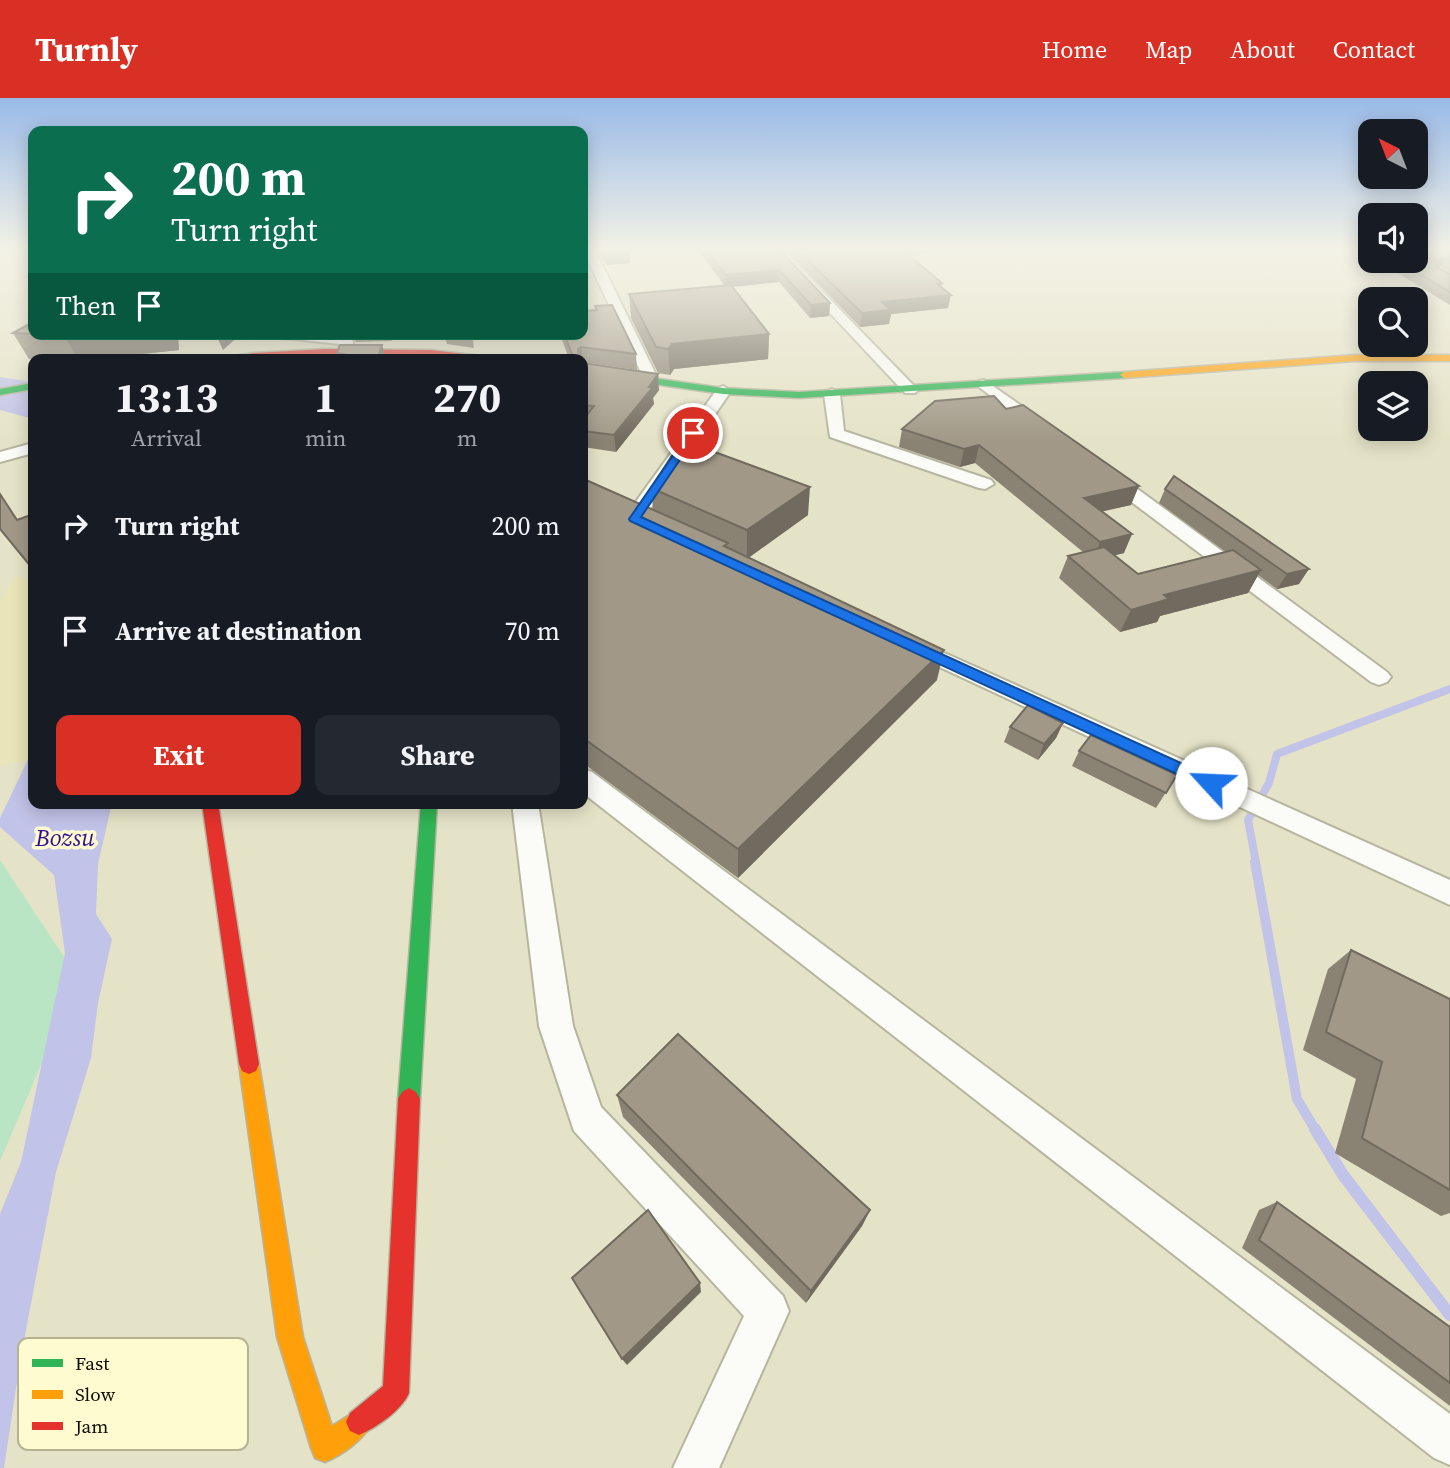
<!DOCTYPE html>
<html lang="en">
<head>
<meta charset="utf-8">
<style>
  body { margin:0; font-family:"Source Serif 4",serif; background:#242831; color:#f1f3f6; height:100vh; display:flex; flex-direction:column; font-size:26px; white-space:nowrap }
  * { box-sizing:border-box; margin:0 }
  p { font-size:23px; color:#9ea1a6 }
  .icon { flex:none; width:38px; height:38px; fill:none; stroke:currentColor; stroke-width:2; stroke-linecap:round; stroke-linejoin:round }
  .map { position:relative; flex:1; overflow:hidden }
  .drawer { position:absolute; left:28px; top:256px; width:560px; height:455px; display:flex; flex-direction:column; background:#171b24; border-radius:14px; box-shadow:0 4px 18px #0003 }
  .drawer>* { flex:none }
  .hud { position:absolute; left:28px; top:28px; width:560px; height:214px; border-radius:14px; box-shadow:0 4px 18px #0003; background:#0b6e4f; color:#fff; overflow:hidden }
  .needle { width:46px; rotate:318deg }
  .tools { position:absolute; left:1358px; top:21px; display:grid; gap:14px }
  .tools a { display:grid; place-items:center; width:70px; height:70px; border-radius:14px; background:#171b24; box-shadow:0 4px 18px #0003; font-size:35px }
  .pin { position:absolute; display:grid; place-items:center; width:60px; height:60px; color:#fff; margin:-30px; border:4px solid #fff; border-radius:50%; box-shadow:0 2px 7px #0007 }
  .me { position:absolute; width:77px; margin:-38px; rotate:295deg; stroke-linejoin:round; filter:drop-shadow(0 0 5px #0008) }
  .turn { display:flex; align-items:center; gap:24px; height:147px; padding:0 28px; font-size:32px }
  .turn .icon { width:91px; height:91px; stroke-width:2.5 }
  .turn b { display:block; font-size:49px; line-height:60px }
  .then { display:flex; align-items:center; height:66px; padding:0 28px; background:#0003; gap:14px; font-size:26px }
  .eta { display:flex; justify-content:space-evenly; align-items:center; height:119px; text-align:center }
  .eta b { font-size:42px; font-weight:700; line-height:49px }
  .primary-button { display:flex; gap:14px; margin-top:auto; padding:14px 28px }
  .primary-button a { flex:1; height:80px; border-radius:14px; background:#d93025; color:#fff; font-size:28px; font-weight:700; line-height:80px; text-align:center }
  .primary-button a+a { background:#242831; color:#f1f3f6 }
  ul { padding:0; list-style:none }
  li { display:flex; align-items:center; gap:21px; height:105px; padding:0 28px }
  li div { flex:1 }
  li b { display:block; font-size:26px }
  li em { font-style:normal }
  header { display:flex; align-items:center; gap:42px; box-sizing:border-box; height:98px; padding:0 35px; background:#d93025; color:#fff }
  header strong { font-size:33px }
  nav { display:flex; gap:38px; margin-inline-start:auto; font-size:24px }
  .map>svg:first-child { display:block }
  .built { fill:#e9e5b8 }
  .green { fill:#bae5c4 }
  .water { fill:#c2c3e8 }
  .lines { fill:none; stroke-linecap:round; stroke-linejoin:round }
  .stream-far2 { stroke:#c2c3e8; stroke-width:8 }
  .stream-far1 { stroke:#c2c3e8; stroke-width:10 }
  .stream { stroke:#c2c3e8; stroke-width:12 }
  .street-casing { stroke:#b6b59f; stroke-width:4 }
  .fast-casing { stroke:#b6b59f; stroke-width:3 }
  .slow-casing { stroke:#b6b59f; stroke-width:3 }
  .jam-casing { stroke:#b6b59f; stroke-width:3 }
  .street { fill:#fbfbf7; fill-rule:evenodd }
  .fast { fill:#30b455; fill-rule:evenodd }
  .slow { fill:#ff9f0a; fill-rule:evenodd }
  .jam { fill:#e5322d; fill-rule:evenodd }
  .wall { fill:#8a8374 }
  .shaded-wall { fill:#716a5e }
  .building { fill:#a19887; stroke:#716a5e; stroke-width:2 }
  .route { fill:#1a73e8; stroke:#114b97; stroke-width:2 }
  .labels { text-anchor:middle; stroke-width:7; stroke-linejoin:round; paint-order:stroke }
  .water-label { font-size:24px; font-style:italic; fill:#351191; stroke:#fefbd1 }
  .key { fill:#fefbd1; stroke:#b6b392; stroke-width:2 }
  .key-label { font-size:19px; fill:#0e0c00 }
</style>
</head>
<body>
<header>
<strong>Turnly</strong>
<nav><a>Home</a><a>Map</a><a>About</a><a>Contact</a></nav>
</header>
<div class="map">
<svg width="1450" height="1370" viewBox="0 0 1450 1370">
  <rect width="100%" height="100%" fill="#e5e3c7"/>
  <path class="built" d="M 15,478 L 33,483 L 33,661 L 0,668 L 0,504 Z"/>
  <path class="green" d="M 0,762 L 78,880 L 0,1063 Z"/>
  <g class="water">
    <path d="M 0,279 L 33,284 L 33,321 L 0,312 Z"/>
    <path d="M 33,651 L 33,705 L 112,705 L 98,766 L 96,816 L 112,841 L 98,905 L 91,960 L 56,1074 L 21,1258 L 4,1370 L 0,1370 L 0,1116 L 21,1064 L 65,855 L 54,777 L 0,729 L 0,720 Z"/>
  </g>
  <g class="lines">
    <path class="stream-far2" d="M 1256,765 L 1248,722 L 1269,685 L 1277,656 L 1450,591"/>
    <path class="stream-far1" d="M 1255,764 L 1297,1001 L 1316,1033"/>
    <path class="stream" d="M 1315,1031 L 1343,1077 L 1450,1217"/>
    <g class="street-casing">
      <g id="street">
        <path d="M 583,152 L 595,152 L 659,283 L 657,286 L 652,287 L 645,283 Z"/>
        <path d="M 771,152 L 782,152 L 915,289 L 918,292 L 915,295 L 905,295 Z"/>
        <path d="M 277,236 L 346,239 L 353,243 L 353,250 L 346,254 L 341,253 L 339,246 L 284,240 Z"/>
        <path d="M 984,282 L 1049,327 L 1051,330 L 1049,333 L 1037,333 L 979,289 L 977,286 L 979,283 Z"/>
        <path d="M 723,288 L 731,293 L 641,424 L 627,424 L 625,420 L 627,416 L 718,290 Z"/>
        <path d="M 832,291 L 840,296 L 844,333 L 991,382 L 994,386 L 985,391 L 979,390 L 830,339 L 824,296 Z"/>
        <path d="M 33,345 L 33,355 L 0,364 L 0,354 Z"/>
        <path d="M 1107,372 L 1113,373 L 1387,574 L 1391,579 L 1387,584 L 1379,587 L 1371,584 L 1101,381 L 1098,377 Z"/>
        <path d="M 911,540 L 1450,782 L 1450,807 L 903,552 L 900,547 L 903,542 Z"/>
        <path d="M 583,671 L 592,674 L 1450,1316 L 1450,1367 L 1434,1360 L 583,695 Z"/>
        <path d="M 512,705 L 538,705 L 573,928 L 601,1009 L 783,1198 L 789,1213 L 719,1370 L 673,1370 L 744,1218 L 574,1033 L 539,928 Z"/>
      </g>
    </g>
    <g class="fast-casing">
      <g id="fast">
        <path d="M 583,270 L 723,290 L 799,294 L 1124,274 L 1128,277 L 1124,280 L 799,300 L 723,296 L 583,276 Z"/>
        <path d="M 33,285 L 33,291 L 0,297 L 0,291 Z"/>
        <path d="M 421,705 L 437,705 L 420,1001 L 416,1008 L 409,1012 L 402,1008 L 398,1001 Z"/>
      </g>
    </g>
    <g class="slow-casing">
      <g id="slow">
        <path d="M 1355,257 L 1450,257 L 1450,263 L 1355,263 L 1124,280 L 1120,277 L 1124,274 Z"/>
        <path d="M 249,956 L 256,959 L 259,966 L 303,1239 L 332,1328 L 359,1311 L 368,1315 L 372,1324 C 365,1341 342,1357 325,1364 L 315,1360 L 311,1350 L 277,1239 L 239,966 L 242,959 Z"/>
      </g>
    </g>
    <g class="jam-casing">
      <g id="jam">
        <path d="M 325,251 L 431,252 L 507,261 L 360,255 L 214,261 L 254,255 Z"/>
        <path d="M 202,705 L 218,705 L 259,966 L 256,973 L 249,976 L 242,973 L 239,966 Z"/>
        <path d="M 409,990 L 416,994 L 420,1001 L 409,1295 C 402,1312 376,1330 359,1337 L 350,1333 L 346,1324 L 350,1315 L 383,1288 L 398,1001 L 402,994 Z"/>
      </g>
    </g>
    <use href="#street" class="street"/>
    <use href="#fast" class="fast"/>
    <use href="#slow" class="slow"/>
    <use href="#jam" class="jam"/>
  </g>
  <g class="wall">
    <path d="M 597,152 L 628,152 L 629,154 L 630,165 L 606,167 Z"/>
    <path d="M 698,152 L 780,152 L 830,205 L 829,218 L 810,220 L 779,184 L 733,189 L 769,236 L 768,261 L 674,271 L 670,277 L 658,275 L 631,220 L 629,196 L 724,187 Z"/>
    <path d="M 785,152 L 932,152 L 932,155 L 908,157 L 942,185 L 942,189 L 948,210 L 891,216 L 889,226 L 860,229 Z"/>
    <path d="M 1365,152 L 1370,152 L 1370,158 L 1364,155 Z"/>
    <path d="M 1450,152 L 1450,175 L 1440,169 L 1438,170 L 1450,176 L 1450,207 L 1378,163 L 1416,163 Z"/>
    <path d="M 595,208 L 636,256 L 637,272 L 583,264 L 583,261 L 569,261 L 560,236 L 583,236 L 596,212 Z"/>
    <path d="M 13,235 L 178,239 L 179,252 L 95,261 L 29,261 Z"/>
    <path d="M 352,236 L 391,236 L 392,243 L 356,244 Z"/>
    <path d="M 444,236 L 472,236 L 474,250 L 447,246 Z"/>
    <path d="M 337,255 L 386,260 L 339,261 Z"/>
    <path d="M 583,265 L 659,292 L 653,300 L 654,306 L 616,354 L 583,349 Z"/>
    <path d="M 1006,311 L 1131,407 L 1101,413 L 1124,455 L 1115,457 L 1138,476 L 1226,454 L 1159,405 L 1165,391 L 1174,378 L 1299,486 L 1277,491 L 1258,477 L 1248,495 L 1160,518 L 1157,524 L 1120,534 L 1059,480 L 1068,458 L 1083,454 L 975,365 L 960,369 L 899,349 L 902,331 Z"/>
    <path d="M 583,384 L 653,411 L 651,390 L 808,417 L 749,459 L 937,582 L 738,780 L 583,665 Z"/>
    <path d="M 1063,625 L 1056,640 L 1038,662 L 1004,644 L 1010,629 Z"/>
    <path d="M 1079,653 L 1177,677 L 1156,710 L 1072,668 Z"/>
    <path d="M 1351,852 L 1450,1092 L 1450,1115 L 1441,1118 L 1335,1055 L 1356,981 L 1303,952 L 1328,871 Z"/>
    <path d="M 617,997 L 870,1112 L 862,1128 L 806,1205 L 623,1019 Z"/>
    <path d="M 1277,1104 L 1450,1229 L 1450,1308 L 1242,1150 L 1259,1112 Z"/>
  </g>
  <g class="shaded-wall">
    <path d="M 629,154 L 630,165 L 606,167 L 605,156 Z"/>
    <path d="M 1446,160 L 1440,169 L 1430,170 L 1436,161 Z"/>
    <path d="M 779,172 L 779,184 L 726,189 L 726,177 Z"/>
    <path d="M 942,185 L 940,198 L 951,197 L 948,210 L 891,216 L 889,226 L 860,229 L 862,215 L 882,204 L 937,186 Z"/>
    <path d="M 830,205 L 829,218 L 810,220 L 811,207 Z"/>
    <path d="M 73,236 L 177,236 L 178,239 L 179,252 L 95,261 L 78,261 L 64,237 Z"/>
    <path d="M 224,236 L 241,236 L 223,252 L 218,241 Z"/>
    <path d="M 769,236 L 768,261 L 674,271 L 670,277 L 668,251 L 672,246 Z"/>
    <path d="M 382,247 L 386,261 L 377,261 Z"/>
    <path d="M 581,249 L 583,264 L 583,265 L 583,261 L 579,261 L 578,251 Z"/>
    <path d="M 658,276 L 659,292 L 653,300 L 654,306 L 616,354 L 614,337 Z"/>
    <path d="M 979,347 L 975,365 L 960,369 L 964,351 Z"/>
    <path d="M 1139,388 L 1131,407 L 1078,419 L 1084,400 Z"/>
    <path d="M 810,389 L 808,417 L 747,461 L 747,432 Z"/>
    <path d="M 1132,436 L 1124,455 L 1093,463 L 1100,444 Z"/>
    <path d="M 1309,471 L 1299,486 L 1277,491 L 1287,476 Z"/>
    <path d="M 1261,472 L 1248,495 L 1160,518 L 1157,524 L 1120,534 L 1131,512 L 1164,497 Z"/>
    <path d="M 944,552 L 937,582 L 738,780 L 738,751 Z"/>
    <path d="M 1063,625 L 1056,640 L 1038,662 L 1044,646 Z"/>
    <path d="M 870,1112 L 862,1128 L 806,1205 L 811,1193 Z"/>
    <path d="M 700,1185 L 701,1194 L 627,1267 L 622,1261 Z"/>
  </g>
  <g class="building">
    <path d="M 602,152 L 628,152 L 629,154 L 605,156 Z"/>
    <path d="M 706,152 L 780,152 L 830,205 L 811,207 L 779,172 L 726,177 Z"/>
    <path d="M 797,152 L 902,152 L 942,185 L 937,186 L 951,197 L 882,204 L 891,212 L 862,215 Z"/>
    <path d="M 1416,152 L 1450,152 L 1450,162 L 1446,160 L 1436,161 L 1436,169 L 1450,176 L 1450,194 L 1398,163 L 1416,163 Z"/>
    <path d="M 731,187 L 769,236 L 672,246 L 668,251 L 656,249 L 629,196 Z"/>
    <path d="M 612,207 L 636,256 L 581,249 L 578,251 L 579,261 L 574,261 L 564,236 L 583,236 L 583,213 L 597,212 L 595,208 Z"/>
    <path d="M 33,224 L 33,236 L 13,235 Z"/>
    <path d="M 37,236 L 73,236 L 64,237 Z"/>
    <path d="M 340,247 L 382,247 L 377,261 L 368,261 L 337,255 Z"/>
    <path d="M 583,265 L 658,276 L 649,289 L 653,289 L 614,337 L 583,333 L 583,322 L 594,308 L 583,307 Z"/>
    <path d="M 994,298 L 1006,311 L 1023,307 L 1139,388 L 1084,400 L 1132,436 L 1100,444 L 979,347 L 964,351 L 902,331 L 935,303 Z"/>
    <path d="M 682,342 L 810,389 L 747,432 L 651,390 Z"/>
    <path d="M 1174,378 L 1309,471 L 1287,476 L 1165,391 Z"/>
    <path d="M 586,382 L 728,445 L 724,448 L 944,552 L 738,751 L 583,640 L 583,384 Z"/>
    <path d="M 0,396 L 17,422 L 31,417 L 33,419 L 33,441 L 31,442 L 33,446 L 32,470 L 0,431 Z"/>
    <path d="M 1104,449 L 1138,476 L 1233,452 L 1261,472 L 1164,497 L 1169,501 L 1131,512 L 1068,458 Z"/>
    <path d="M 1028,607 L 1063,625 L 1044,646 L 1010,629 Z"/>
    <path d="M 1091,637 L 1177,677 L 1166,695 L 1079,653 Z"/>
    <path d="M 1351,852 L 1450,901 L 1450,1092 L 1362,1040 L 1382,964 L 1326,934 Z"/>
    <path d="M 678,936 L 870,1112 L 811,1193 L 617,997 Z"/>
    <path d="M 1277,1104 L 1450,1229 L 1450,1285 L 1259,1142 Z"/>
    <path d="M 648,1112 L 700,1185 L 622,1261 L 572,1180 Z"/>
  </g>
  <linearGradient id="sky" x2="0" y2="1"><stop stop-color="#99bae8"/><stop offset="0.44" stop-color="#f3f2e6"/><stop offset="1" stop-color="#f3f2e6" stop-opacity="0"/></linearGradient>
  <rect width="1450" height="344" fill="url(#sky)"/>
  <path class="route" d="M 690,333 L 698,335 L 641,419 L 1216,681 L 1219,685 L 1216,689 L 1205,689 L 630,423 L 629,421 Z"/>
  <g class="labels">
    <g class="water-label">
      <text x="65" y="748">Bozsu</text>
    </g>
  </g>
  <rect x="18" y="1240" width="230" height="112" rx="10" class="key"/>
  <rect x="32" y="1261" width="31" height="8" fill="#30b455"/>
  <rect x="32" y="1292" width="31" height="9" fill="#ff9f0a"/>
  <rect x="32" y="1324" width="31" height="8" fill="#e5322d"/>
  <g class="key-label">
    <text x="75" y="1272">Fast</text>
    <text x="75" y="1303">Slow</text>
    <text x="75" y="1335">Jam</text>
  </g>
</svg>
<div class="tools">
<a><svg class="needle" viewBox="-14 -14 28 28"><path d="M0-13l5 13h-10z" fill="#e53935"/><path d="M0 13l5-13h-10z" fill="#9ea1a6"/></svg></a>
<a><svg class="icon" aria-label="sound" viewBox="0 0 24 24"><path d="M4 9h4l5-4v14l-5-4H4zM17 9q2 3 0 6"/></svg></a>
<a><svg class="icon" aria-label="search" viewBox="0 0 24 24"><circle cx="10" cy="10" r="6"/><path d="M15 15l6 6"/></svg></a>
<a><svg class="icon" aria-label="layers" viewBox="0 0 24 24"><path d="M12 4l9 5-9 5-9-5zM3 14l9 5 9-5"/></svg></a>
</div>
<div class="pin" style="left:693px;top:335px;background:#d93025"><svg class="icon" aria-label="arrive" viewBox="0 0 24 24"><path d="M6 21V4h12l-3 4 3 4H6"/></svg></div>
<svg class="me" style="left:1211px;top:685px" viewBox="-20 -20 40 40"><circle r="19" fill="#fff"/><path d="M0-13L10 11 0 6-10 11z" fill="#1a73e8"/></svg>
<div class="hud">
<div class="turn"><svg class="icon" aria-label="right" viewBox="0 0 24 24"><path d="M7 20v-9h11M14 6l5 5-5 5"/></svg><div><b>200 m</b>Turn right</div></div>
<div class="then">Then<svg class="icon" aria-label="arrive" viewBox="0 0 24 24"><path d="M6 21V4h12l-3 4 3 4H6"/></svg></div>
</div>
<section class="drawer">
<div class="eta">
<div><b>13:13</b><p>Arrival</p></div>
<div><b>1</b><p>min</p></div>
<div><b>270</b><p>m</p></div>
</div>
<ul>
<li><svg class="icon" aria-label="right" viewBox="0 0 24 24"><path d="M7 20v-9h11M14 6l5 5-5 5"/></svg><div><b>Turn right</b></div><em>200 m</em></li>
<li><svg class="icon" aria-label="arrive" viewBox="0 0 24 24"><path d="M6 21V4h12l-3 4 3 4H6"/></svg><div><b>Arrive at destination</b></div><em>70 m</em></li>
</ul>
<div class="primary-button"><a>Exit</a><a>Share</a></div>
</section>
</div>
</body>
</html>
